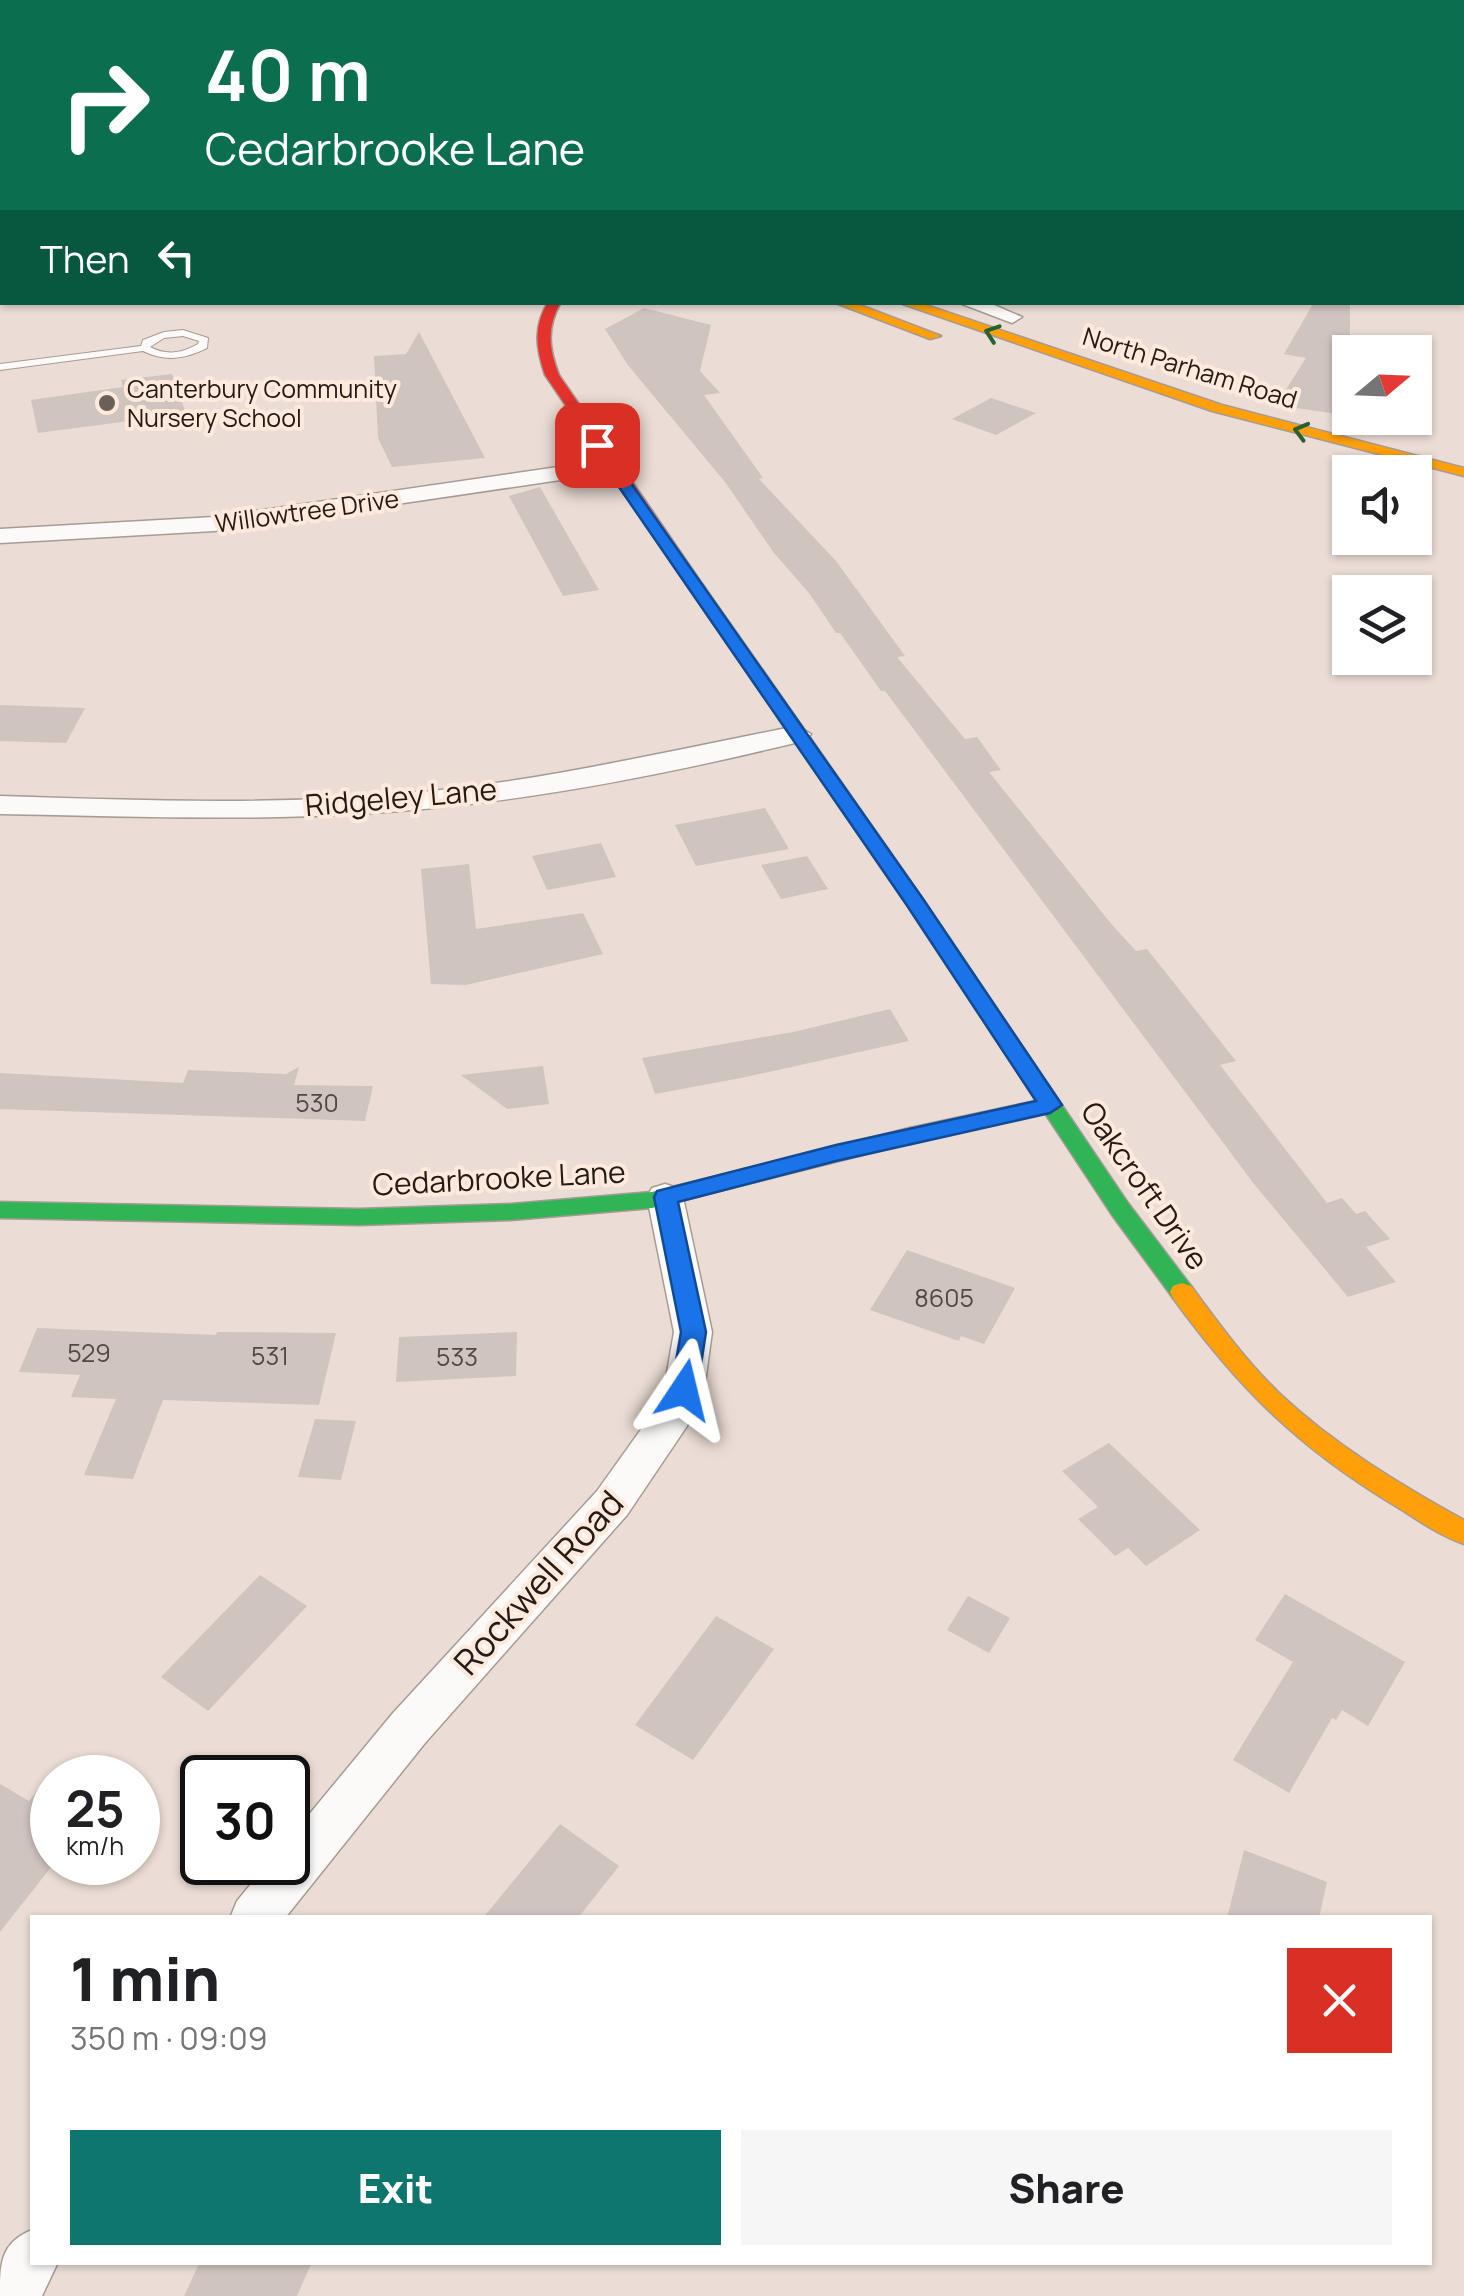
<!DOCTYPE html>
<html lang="en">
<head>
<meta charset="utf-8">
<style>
  body { margin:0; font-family:Manrope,sans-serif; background:#f6f6f6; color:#202124; height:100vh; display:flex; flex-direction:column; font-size:38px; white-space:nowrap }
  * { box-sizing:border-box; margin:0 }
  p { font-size:32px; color:#757577 }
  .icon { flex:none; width:55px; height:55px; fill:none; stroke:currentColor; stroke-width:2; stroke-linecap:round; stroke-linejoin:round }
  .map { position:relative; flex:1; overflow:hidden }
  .drawer { position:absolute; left:30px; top:1915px; width:1402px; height:350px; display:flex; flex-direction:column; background:#fff; border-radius:0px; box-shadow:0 2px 8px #0004 }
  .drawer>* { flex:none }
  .banner { position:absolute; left:0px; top:0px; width:1465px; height:305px; box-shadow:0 2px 8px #0004; background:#0b6e4f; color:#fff; overflow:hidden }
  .needle { width:65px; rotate:71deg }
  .fabs { position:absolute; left:1332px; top:335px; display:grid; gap:20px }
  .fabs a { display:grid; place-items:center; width:100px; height:100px; border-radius:0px; background:#fff; box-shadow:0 2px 8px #0004; font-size:50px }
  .speed { position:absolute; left:30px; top:1755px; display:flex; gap:20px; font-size:50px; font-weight:700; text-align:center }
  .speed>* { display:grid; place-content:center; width:130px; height:130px; border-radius:50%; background:#fff; box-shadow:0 2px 8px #0004; line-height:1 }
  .speed small { font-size:25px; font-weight:400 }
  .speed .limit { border:5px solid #111; border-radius:15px; background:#fff; color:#111 }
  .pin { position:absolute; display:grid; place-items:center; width:85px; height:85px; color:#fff; margin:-42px; border-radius:20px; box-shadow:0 5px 15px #0006 }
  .me { position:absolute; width:110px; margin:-55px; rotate:10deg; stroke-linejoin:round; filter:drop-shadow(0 0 8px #0008) }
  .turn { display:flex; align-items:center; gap:35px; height:210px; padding:0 40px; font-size:45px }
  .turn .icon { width:130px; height:130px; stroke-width:2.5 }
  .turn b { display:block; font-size:70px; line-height:85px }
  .then { display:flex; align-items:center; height:95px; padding:0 40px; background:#0003; gap:20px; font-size:38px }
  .round { display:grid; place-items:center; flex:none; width:105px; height:105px; border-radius:0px; background:#f6f6f6 }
  .overview { display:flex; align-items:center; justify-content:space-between; height:170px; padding:0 40px }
  h1 { font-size:60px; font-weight:800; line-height:75px }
  .cta { display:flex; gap:20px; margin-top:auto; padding:20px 40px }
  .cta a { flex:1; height:115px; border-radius:0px; background:#0f766e; color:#fff; font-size:40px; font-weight:800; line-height:115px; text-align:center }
  .cta a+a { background:#f6f6f6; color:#202124 }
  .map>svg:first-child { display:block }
  .building { fill:#d0c4bf }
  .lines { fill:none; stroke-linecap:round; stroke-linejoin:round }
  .lane-casing { stroke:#a69b95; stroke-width:2 }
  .street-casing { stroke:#a69b95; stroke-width:3 }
  .fast-casing { stroke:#a69b95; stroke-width:3 }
  .slow-casing { stroke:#a69b95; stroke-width:3 }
  .jam-casing { stroke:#a69b95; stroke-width:3 }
  .lane { fill:#fcfaf9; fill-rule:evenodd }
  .street { fill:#fcfaf9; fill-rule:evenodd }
  .fast { fill:#30b455; fill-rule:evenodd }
  .slow { fill:#ff9f0a; fill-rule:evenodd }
  .jam { fill:#e5322d; fill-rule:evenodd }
  .oneway { stroke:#296032 }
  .route { fill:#1a73e8; stroke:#114b97; stroke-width:2.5 }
  .poi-dot { fill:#6a5f59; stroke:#fee9dd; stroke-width:4 }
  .labels { text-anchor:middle; stroke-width:8; stroke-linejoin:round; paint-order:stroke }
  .far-street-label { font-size:25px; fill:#241b16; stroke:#fee9dd }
  .far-poi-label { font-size:25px; fill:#241b16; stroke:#fee9dd; text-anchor:start }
  .number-label { font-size:25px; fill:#524843 }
  .street-label { font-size:30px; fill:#241b16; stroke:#fee9dd }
  .near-street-label { font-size:35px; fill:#241b16; stroke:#fee9dd }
</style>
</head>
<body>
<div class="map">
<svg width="1464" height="2296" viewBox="0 0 1464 2296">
  <rect width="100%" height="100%" fill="#ebddd5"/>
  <g class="building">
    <path d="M 1314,302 L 1350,302 L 1350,416 L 1276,405 L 1306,358 L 1284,354 Z"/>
    <path d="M 644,308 L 711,325 L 700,371 L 720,393 L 704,395 L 763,478 L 759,479 L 836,561 L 905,656 L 897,657 L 965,739 L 977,737 L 1001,770 L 989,772 L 1113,926 L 1136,951 L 1147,949 L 1236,1061 L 1220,1065 L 1327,1203 L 1342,1198 L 1356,1214 L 1365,1211 L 1390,1239 L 1366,1247 L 1396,1282 L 1348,1297 L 1254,1184 L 885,691 L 881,691 L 840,633 L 836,633 L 809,593 L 774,553 L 725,482 L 627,364 L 605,329 Z"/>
    <path d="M 419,332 L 485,458 L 392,467 L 378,438 L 374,356 L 406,354 Z"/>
    <path d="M 172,374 L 189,422 L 147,428 L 144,419 L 38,433 L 31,400 L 123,387 L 121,380 Z"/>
    <path d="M 991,398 L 1036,413 L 996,435 L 952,419 Z"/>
    <path d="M 540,487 L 599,590 L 563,596 L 509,496 Z"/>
    <path d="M 0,705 L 85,708 L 66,743 L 0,741 Z"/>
    <path d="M 765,808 L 789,849 L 696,866 L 675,825 Z"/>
    <path d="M 601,843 L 616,877 L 547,890 L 532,856 Z"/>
    <path d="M 807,856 L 828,889 L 781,899 L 761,865 Z"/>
    <path d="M 469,864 L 476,929 L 583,913 L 603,954 L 466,985 L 431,984 L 421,869 Z"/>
    <path d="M 890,1009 L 909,1041 L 741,1078 L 655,1094 L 642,1058 L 793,1032 Z"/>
    <path d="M 543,1066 L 549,1104 L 507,1109 L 461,1075 Z"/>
    <path d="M 299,1067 L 294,1085 L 373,1086 L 365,1121 L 0,1109 L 0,1073 L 183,1083 L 188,1070 L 286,1074 Z"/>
    <path d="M 907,1250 L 1015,1288 L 984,1344 L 961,1336 L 959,1341 L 870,1310 Z"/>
    <path d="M 37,1328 L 216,1335 L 217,1332 L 336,1333 L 319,1405 L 163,1400 L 133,1479 L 84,1475 L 116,1399 L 71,1397 L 80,1375 L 19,1372 Z"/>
    <path d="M 517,1332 L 516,1376 L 396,1382 L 399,1337 Z"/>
    <path d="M 315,1419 L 356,1421 L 341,1480 L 298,1477 Z"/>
    <path d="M 1109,1443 L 1200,1530 L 1146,1566 L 1128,1548 L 1115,1556 L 1078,1519 L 1098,1507 L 1062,1471 Z"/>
    <path d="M 260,1575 L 307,1606 L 208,1711 L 161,1677 Z"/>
    <path d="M 1285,1594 L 1405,1662 L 1368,1726 L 1342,1710 L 1336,1720 L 1332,1718 L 1289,1793 L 1233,1760 L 1293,1662 L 1255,1640 Z"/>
    <path d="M 968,1596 L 1010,1618 L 989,1653 L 947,1630 Z"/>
    <path d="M 716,1616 L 774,1649 L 693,1760 L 635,1725 Z"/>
    <path d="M 52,1772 L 52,1866 L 0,1932 L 0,1784 L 29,1801 Z"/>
    <path d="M 560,1824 L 619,1866 L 578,1918 L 483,1918 Z"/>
    <path d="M 1244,1850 L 1327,1882 L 1319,1918 L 1227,1918 Z"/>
    <path d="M 200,2262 L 312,2262 L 297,2296 L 184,2296 Z"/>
  </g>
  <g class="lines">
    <g class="lane-casing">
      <path id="lane" d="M 183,330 L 208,338 L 207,348 C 185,359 165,362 143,351 L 0,370 L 0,364 L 141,346 L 143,340 L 164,332 ZM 183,336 L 199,341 L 198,344 C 182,353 167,356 150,347 L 164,338 Z"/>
    </g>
    <g class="street-casing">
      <g id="street">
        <path d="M 303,0 L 318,0 L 319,2 L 305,2 Z"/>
        <path d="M 595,0 L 610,0 L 611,2 L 597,2 Z"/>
        <path d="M 879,0 L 896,0 L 897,2 L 881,2 Z"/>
        <path d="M 1173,0 L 1190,0 L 1191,2 L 1175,2 Z"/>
        <path d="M 1455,0 L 1464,0 L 1464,6 L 1462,2 Z"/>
        <rect x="0" y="30" width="2" height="9"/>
        <path d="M 1462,147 L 1464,148 L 1464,158 L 1462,158 Z"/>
        <rect x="1462" y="285" width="2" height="12"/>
        <path d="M 957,302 L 987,302 L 1022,317 L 1012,323 Z"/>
        <path d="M 613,459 L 621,461 L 624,466 L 621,471 L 214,531 L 0,543 L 0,529 L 214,517 Z"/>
        <path d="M 797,726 L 811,734 L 807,740 C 661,776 507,806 357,814 C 238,821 119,816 0,814 L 0,796 C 136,800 273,806 409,793 C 540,782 668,751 797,726 Z"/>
        <path d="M 665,1184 L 678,1188 L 683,1197 L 712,1332 L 704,1390 L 687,1426 L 627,1515 L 425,1743 L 285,1918 L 230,1918 L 237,1901 L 269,1862 L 288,1862 L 288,1840 L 393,1713 L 597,1491 L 657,1407 L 664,1390 L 674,1332 L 647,1197 L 652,1188 Z"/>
        <path d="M 32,2230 L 32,2262 L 58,2262 L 42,2296 L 0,2296 C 0,2264 0,2243 32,2230 Z"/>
      </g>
    </g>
    <g class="fast-casing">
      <g id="fast">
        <rect x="0" y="143" width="2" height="6"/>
        <path d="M 691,585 L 703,585 L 923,899 L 1128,1203 L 1191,1286 L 1194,1292 L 1191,1298 L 1173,1298 L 1112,1215 L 907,904 L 689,588 Z"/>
        <path d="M 910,1128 L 918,1131 L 921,1136 L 918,1141 L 652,1208 L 511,1220 L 359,1225 L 0,1218 L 0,1202 L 359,1209 L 511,1204 L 652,1192 Z"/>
      </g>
    </g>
    <g class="slow-casing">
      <g id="slow">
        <path d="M 833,302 L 852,302 L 941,336 L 930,339 Z"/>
        <path d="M 897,302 L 917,302 L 1222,405 L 1464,468 L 1464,476 L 1212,411 Z"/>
        <path d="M 1182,1283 L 1191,1286 C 1218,1323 1246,1361 1279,1393 C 1333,1444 1399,1484 1464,1520 L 1464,1544 C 1440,1536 1418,1520 1397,1507 C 1299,1448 1240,1390 1173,1298 L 1170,1292 L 1173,1286 Z"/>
      </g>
    </g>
    <g class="jam-casing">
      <g id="jam">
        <path d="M 548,302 L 561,302 C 546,328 549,349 559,375 L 705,588 L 703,591 L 691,591 L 545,375 C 536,348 533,327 548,302 Z"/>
        <path d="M 1050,1098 L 1061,1105 L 1058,1110 L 910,1144 L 899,1136 L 910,1128 Z"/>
      </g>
    </g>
    <use href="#lane" class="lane"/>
    <use href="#street" class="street"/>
    <use href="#fast" class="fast"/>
    <use href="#slow" class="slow"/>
    <use href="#jam" class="jam"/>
  </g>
  <defs><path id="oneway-chevron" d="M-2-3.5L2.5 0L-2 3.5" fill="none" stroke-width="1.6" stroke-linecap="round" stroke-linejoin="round" transform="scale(2.5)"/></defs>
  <g class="oneway">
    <use href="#oneway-chevron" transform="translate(992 333) rotate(-161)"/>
    <use href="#oneway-chevron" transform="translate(1301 431) rotate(-165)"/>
  </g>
  <path class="route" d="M 597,441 L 602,442 L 923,899 L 1062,1105 L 1050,1113 L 836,1161 L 678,1202 L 706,1332 L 697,1390 L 693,1397 L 675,1397 L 671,1390 L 681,1332 L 654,1197 L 657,1191 L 836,1145 L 1036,1101 L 906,904 L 590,445 Z"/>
  <circle class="poi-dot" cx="107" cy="403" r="10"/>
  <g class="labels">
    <g class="far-street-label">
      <text transform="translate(1190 368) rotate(17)" y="9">North Parham Road</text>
      <text transform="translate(307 511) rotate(-8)" y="9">Willowtree Drive</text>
    </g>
    <g class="far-poi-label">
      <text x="127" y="398">Canterbury Community<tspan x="127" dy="29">Nursery School</tspan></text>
    </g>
    <g class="number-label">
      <text x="317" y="1112">530</text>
      <text x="944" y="1307">8605</text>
      <text x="89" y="1362">529</text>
      <text x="270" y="1365">531</text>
      <text x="457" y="1366">533</text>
    </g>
    <g class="street-label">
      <text transform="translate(401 798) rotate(-5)" y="10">Ridgeley Lane</text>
      <text transform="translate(499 1179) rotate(-3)" y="10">Cedarbrooke Lane</text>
      <text transform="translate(1144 1186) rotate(55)" y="10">Oakcroft Drive</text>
    </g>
    <g class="near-street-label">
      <text transform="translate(539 1583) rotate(-48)" y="12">Rockwell Road</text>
    </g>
  </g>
</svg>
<div class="fabs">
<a><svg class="needle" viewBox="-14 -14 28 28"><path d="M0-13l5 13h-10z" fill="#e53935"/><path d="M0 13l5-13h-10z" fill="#757577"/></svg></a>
<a><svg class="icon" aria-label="sound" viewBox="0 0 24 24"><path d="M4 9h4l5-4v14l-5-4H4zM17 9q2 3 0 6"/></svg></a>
<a><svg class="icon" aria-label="layers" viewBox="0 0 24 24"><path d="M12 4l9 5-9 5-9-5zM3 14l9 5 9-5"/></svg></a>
</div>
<div class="speed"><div>25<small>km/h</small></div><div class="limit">30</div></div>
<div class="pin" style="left:597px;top:445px;background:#d93025"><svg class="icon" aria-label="arrive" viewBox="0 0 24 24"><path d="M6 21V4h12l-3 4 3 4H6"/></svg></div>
<svg class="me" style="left:684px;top:1390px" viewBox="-20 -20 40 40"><path d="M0-17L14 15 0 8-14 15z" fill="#1a73e8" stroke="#fff" stroke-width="4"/></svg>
<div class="banner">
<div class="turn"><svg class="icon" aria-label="right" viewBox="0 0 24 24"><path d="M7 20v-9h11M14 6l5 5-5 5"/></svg><div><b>40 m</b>Cedarbrooke Lane</div></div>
<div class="then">Then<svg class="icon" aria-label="left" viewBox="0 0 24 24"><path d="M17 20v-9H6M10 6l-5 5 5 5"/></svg></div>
</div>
<section class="drawer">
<div class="overview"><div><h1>1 min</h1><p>350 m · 09:09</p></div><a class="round" style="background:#d93025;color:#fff"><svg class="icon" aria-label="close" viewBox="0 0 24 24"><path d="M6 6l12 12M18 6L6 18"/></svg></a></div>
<div class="cta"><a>Exit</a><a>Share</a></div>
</section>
</div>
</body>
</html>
